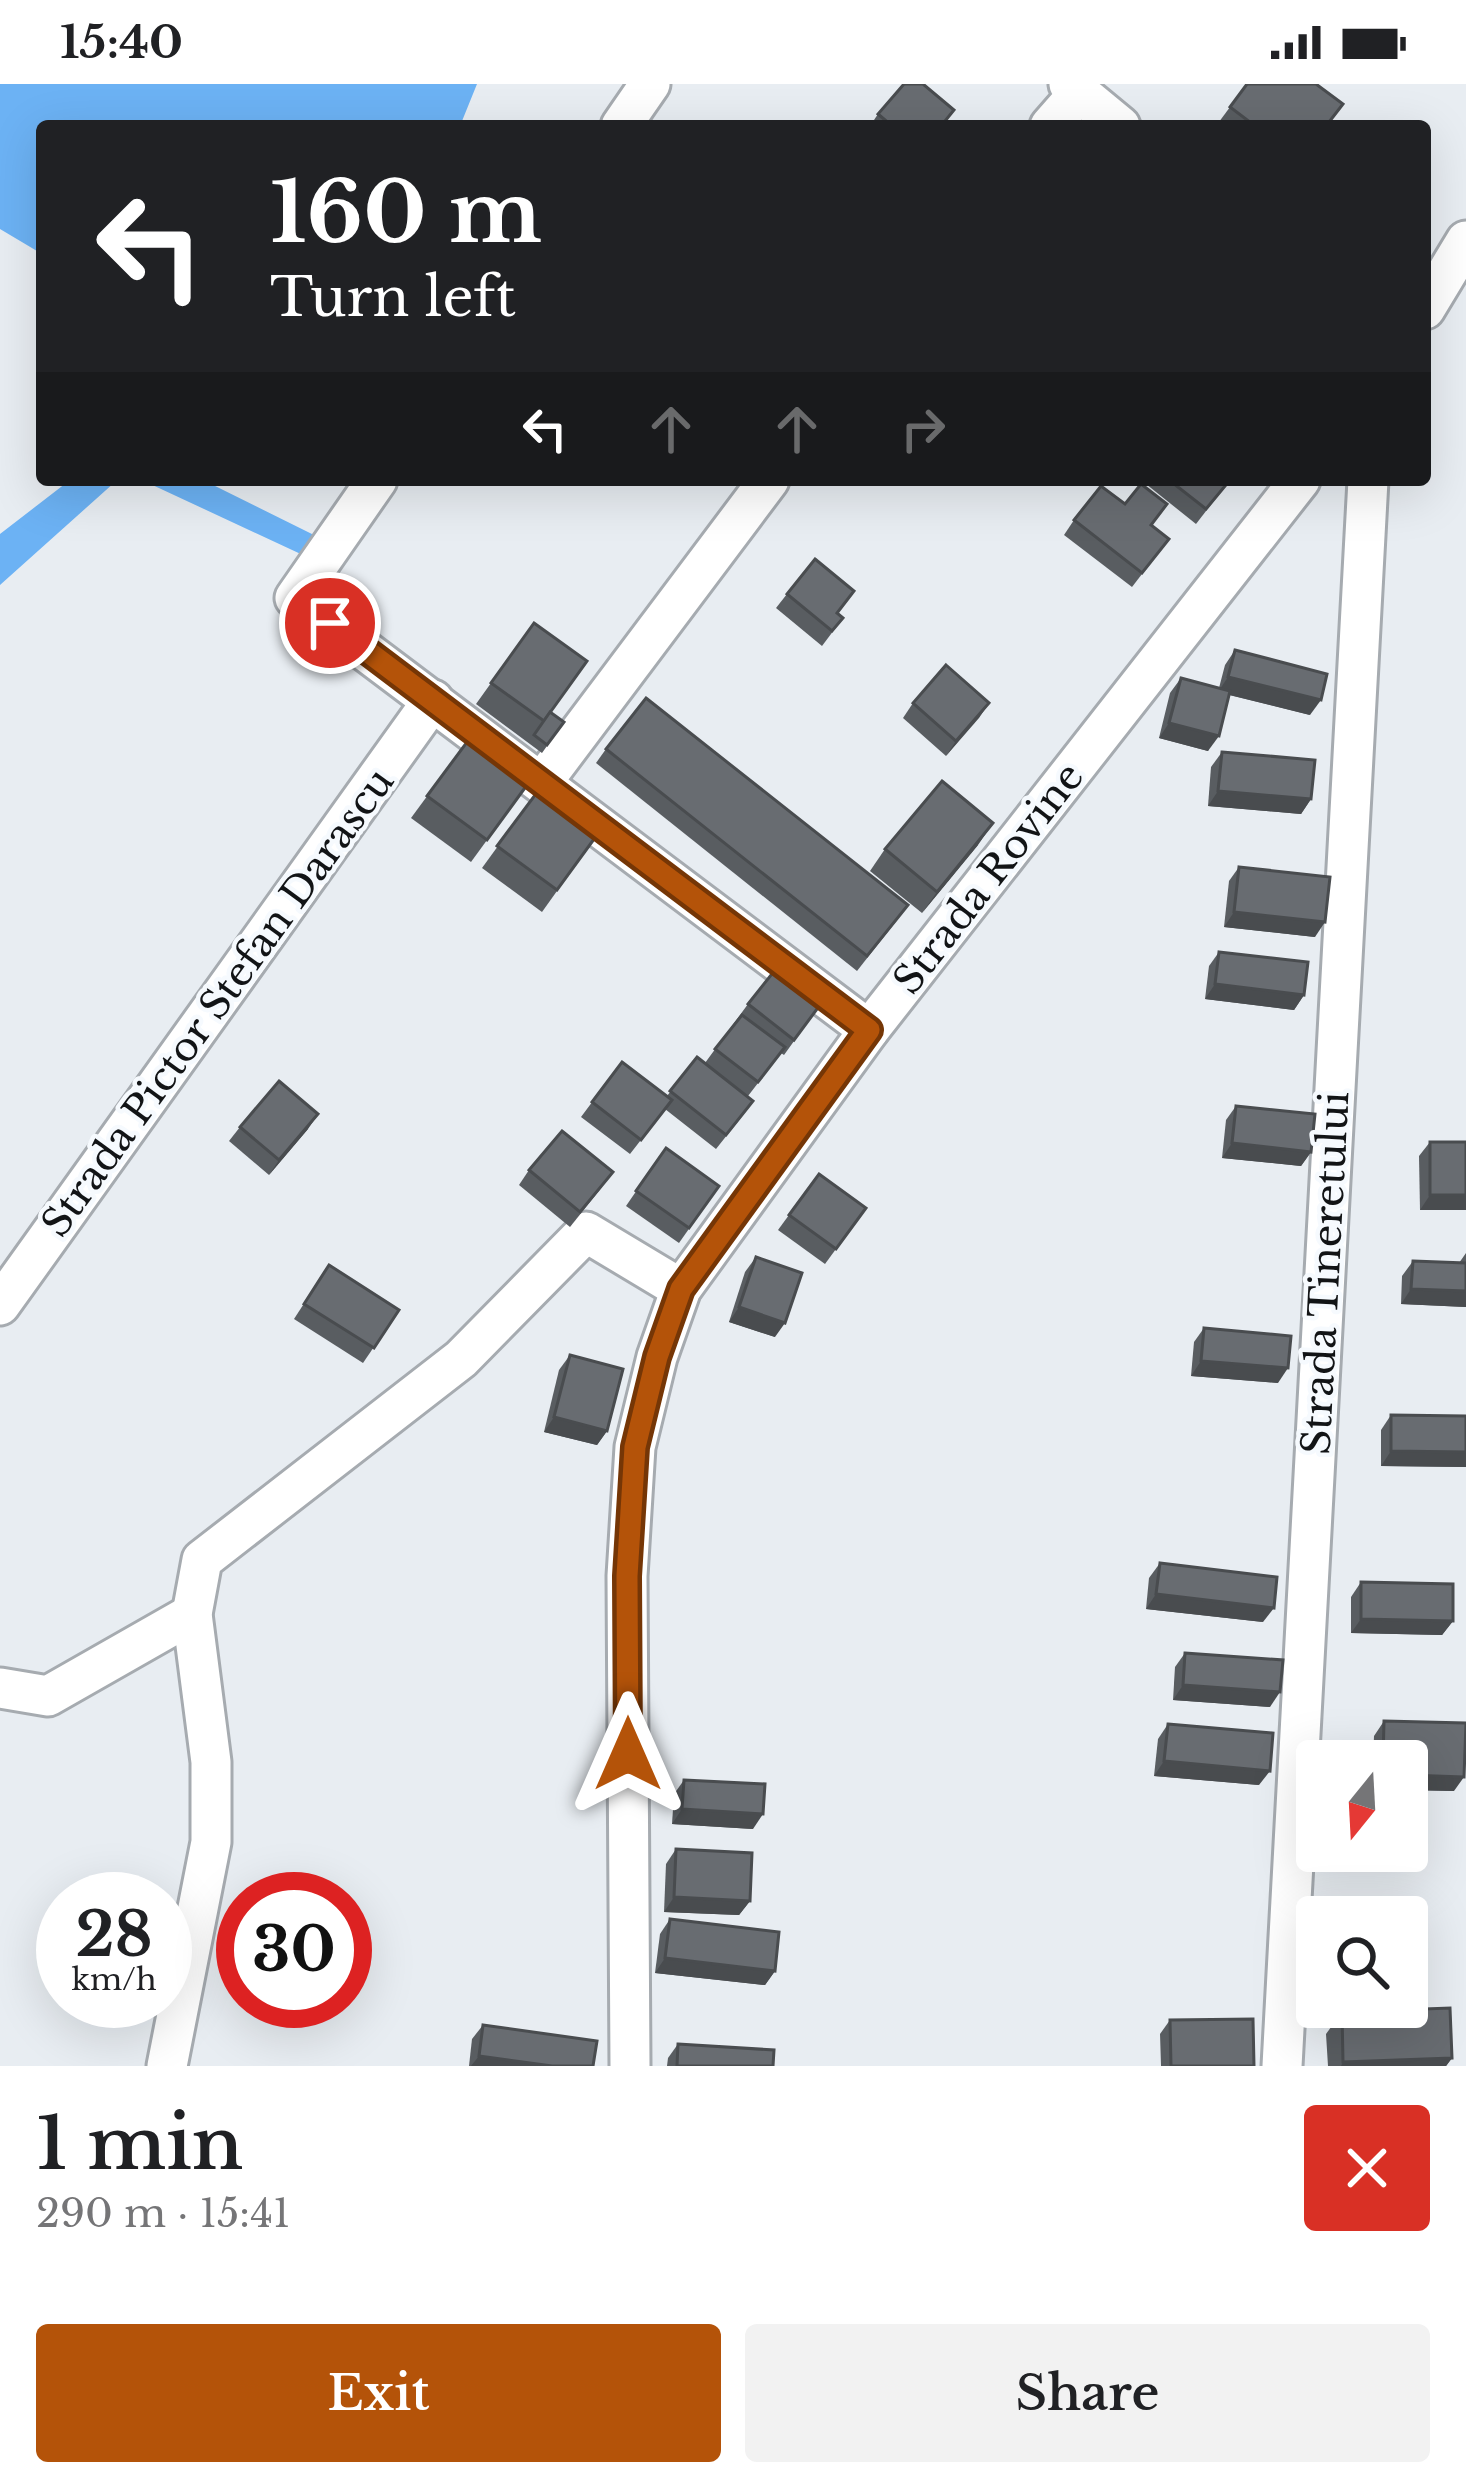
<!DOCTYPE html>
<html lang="en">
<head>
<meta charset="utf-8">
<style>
  body { margin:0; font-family:"Libre Baskerville",serif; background:#f2f2f2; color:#202124; height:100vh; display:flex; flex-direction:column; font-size:45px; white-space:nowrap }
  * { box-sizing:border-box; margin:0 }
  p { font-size:39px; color:#757577 }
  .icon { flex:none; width:66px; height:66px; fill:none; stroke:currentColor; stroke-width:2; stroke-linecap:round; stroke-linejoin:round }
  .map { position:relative; height:1982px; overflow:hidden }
  .side { display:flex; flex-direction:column; background:#fff; flex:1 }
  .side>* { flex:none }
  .guide { position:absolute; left:36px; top:36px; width:1395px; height:366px; border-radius:12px; box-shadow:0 12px 48px #0002; background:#202124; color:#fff; overflow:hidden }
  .needle { width:78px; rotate:198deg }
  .buttons { position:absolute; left:1296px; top:1656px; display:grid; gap:24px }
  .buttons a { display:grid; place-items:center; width:132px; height:132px; border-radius:12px; background:#fff; box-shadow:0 12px 48px #0002; font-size:60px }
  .speed { position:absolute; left:36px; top:1788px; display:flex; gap:24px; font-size:60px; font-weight:700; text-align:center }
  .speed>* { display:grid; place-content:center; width:156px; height:156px; border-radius:50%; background:#fff; box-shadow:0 12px 48px #0002; line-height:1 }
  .speed small { font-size:30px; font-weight:400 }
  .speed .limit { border:18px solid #d22; background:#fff; color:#111 }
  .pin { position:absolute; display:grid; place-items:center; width:102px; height:102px; color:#fff; margin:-51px; border:6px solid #fff; border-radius:50%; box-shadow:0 3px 12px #0007 }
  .me { position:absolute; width:132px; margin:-66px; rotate:0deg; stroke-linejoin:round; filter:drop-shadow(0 0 9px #0008) }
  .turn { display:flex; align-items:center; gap:42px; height:252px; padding:0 36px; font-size:54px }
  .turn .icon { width:156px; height:156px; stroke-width:2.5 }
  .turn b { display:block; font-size:84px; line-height:102px }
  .lanes { display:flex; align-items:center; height:114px; padding:0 36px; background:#0003; justify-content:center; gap:60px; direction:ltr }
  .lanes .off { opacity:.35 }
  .round { display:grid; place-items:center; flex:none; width:126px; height:126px; border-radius:12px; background:#f2f2f2 }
  .head { display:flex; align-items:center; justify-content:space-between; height:204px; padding:0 36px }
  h1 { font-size:72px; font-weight:600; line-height:90px }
  .primary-button { display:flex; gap:24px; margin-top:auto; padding:24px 36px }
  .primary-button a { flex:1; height:138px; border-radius:12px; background:#b45309; color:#fff; font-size:48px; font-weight:600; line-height:138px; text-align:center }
  .primary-button a+a { background:#f2f2f2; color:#202124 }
  .status { display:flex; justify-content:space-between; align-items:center; height:84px; padding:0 60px; background:#fff; direction:ltr }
  .status svg { height:33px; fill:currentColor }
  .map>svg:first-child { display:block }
  .water { fill:#6cb2f4 }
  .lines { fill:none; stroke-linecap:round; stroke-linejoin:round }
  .street-casing { stroke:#a6abb0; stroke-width:45 }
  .street { stroke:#fff; stroke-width:39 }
  .wall { fill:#595d61 }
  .shaded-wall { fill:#494c4f }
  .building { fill:#686c71; stroke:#494c4f; stroke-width:3 }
  .route-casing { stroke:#753606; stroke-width:30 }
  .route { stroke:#b45309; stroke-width:21 }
  .labels { text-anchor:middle; stroke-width:9; stroke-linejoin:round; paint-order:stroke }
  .street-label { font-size:39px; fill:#121416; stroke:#f6fafe }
</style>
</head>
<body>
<div class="status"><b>15:40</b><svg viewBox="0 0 49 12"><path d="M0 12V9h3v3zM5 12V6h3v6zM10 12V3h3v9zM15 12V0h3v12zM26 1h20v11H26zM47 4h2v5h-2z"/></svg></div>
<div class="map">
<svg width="1466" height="1982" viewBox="0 0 1466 1982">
  <rect width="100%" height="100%" fill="#e8edf2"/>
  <g class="water">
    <path d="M 0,0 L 477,0 L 460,42 L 42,42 L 42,170 L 0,145 Z"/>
    <path d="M 70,396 L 203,396 L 318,453 L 305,472 L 146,398 L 115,398 L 0,501 L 0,450 Z"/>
  </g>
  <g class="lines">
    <g class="street-casing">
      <g id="street">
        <path d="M 1069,0 L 1120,42"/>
        <path d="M 621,42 L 650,0"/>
        <path d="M 1050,42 L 1079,9"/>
        <path d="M 1425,225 L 1466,157"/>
        <path d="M 377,396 L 295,514 L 869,946"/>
        <path d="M 543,697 L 769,396"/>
        <path d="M 0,1221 L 433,616"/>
        <path d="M 0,1604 L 48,1612 L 192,1530"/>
        <path d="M 167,1982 L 211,1758 L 211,1678 L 192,1530 L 202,1476 L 461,1275 L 586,1148 L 681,1205"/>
        <path d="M 630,1982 L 627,1492 L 635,1363 L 657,1273 L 681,1205 L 869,946 L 1300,396"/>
        <path d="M 1282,1982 L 1368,396"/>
      </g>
    </g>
    <use href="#street" class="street"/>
  </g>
  <g class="wall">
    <path d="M 1247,0 L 1343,20 L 1327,42 L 1216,42 Z"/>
    <path d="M 878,30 L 943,42 L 870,42 Z"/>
    <path d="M 1141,396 L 1230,396 L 1196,440 Z"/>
    <path d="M 1074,436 L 1152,441 L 1169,455 L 1132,503 L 1064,451 Z"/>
    <path d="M 787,510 L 838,530 L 843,534 L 822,562 L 776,524 Z"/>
    <path d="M 534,539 L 551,628 L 564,638 L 542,669 L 476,620 Z"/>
    <path d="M 1235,566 L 1310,631 L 1229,611 L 1208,667 L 1159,654 L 1170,609 L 1181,594 L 1219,604 L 1225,581 Z"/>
    <path d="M 913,619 L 989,619 L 946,672 L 903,634 Z"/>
    <path d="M 467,658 L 527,701 L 471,778 L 411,734 Z"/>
    <path d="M 606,665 L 897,836 L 857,887 L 596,679 Z"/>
    <path d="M 1222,668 L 1311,715 L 1301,730 L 1208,722 L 1211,683 Z"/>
    <path d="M 538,707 L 597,751 L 542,828 L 482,784 Z"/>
    <path d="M 978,761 L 922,829 L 870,787 L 885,765 Z"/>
    <path d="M 1239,783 L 1315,853 L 1224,843 L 1229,797 Z"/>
    <path d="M 1219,868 L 1304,911 L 1294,926 L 1205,915 L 1209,882 Z"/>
    <path d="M 748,920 L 820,921 L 784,971 L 781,969 L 748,1012 L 743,1031 L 716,1065 L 665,1025 L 630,1070 L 581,1033 L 622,978 L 667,1012 L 697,973 L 705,979 Z"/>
    <path d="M 1236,1022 L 1311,1068 L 1301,1082 L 1222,1074 L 1226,1036 Z"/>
    <path d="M 240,1043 L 308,1045 L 269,1091 L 229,1057 Z"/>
    <path d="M 1430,1058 L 1466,1126 L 1420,1126 L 1419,1072 Z"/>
    <path d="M 666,1064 L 719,1102 L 679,1159 L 626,1122 Z"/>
    <path d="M 529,1086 L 602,1103 L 570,1143 L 519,1101 Z"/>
    <path d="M 819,1090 L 866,1124 L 825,1180 L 778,1146 Z"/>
    <path d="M 1466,1169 L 1466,1223 L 1401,1220 L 1402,1192 L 1413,1177 L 1459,1179 Z"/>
    <path d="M 756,1173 L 775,1253 L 729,1238 L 745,1188 Z"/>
    <path d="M 329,1181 L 399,1226 L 363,1279 L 294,1235 Z"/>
    <path d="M 1204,1244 L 1278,1299 L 1191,1292 L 1194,1258 Z"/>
    <path d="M 570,1271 L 607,1347 L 597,1361 L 544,1348 L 559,1286 Z"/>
    <path d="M 1391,1331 L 1466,1332 L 1466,1383 L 1381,1382 L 1381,1346 Z"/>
    <path d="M 1160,1479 L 1263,1538 L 1146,1525 L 1149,1494 Z"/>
    <path d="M 1361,1498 L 1453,1537 L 1442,1551 L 1351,1549 L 1351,1513 Z"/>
    <path d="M 1185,1569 L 1270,1623 L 1173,1616 L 1175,1583 Z"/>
    <path d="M 1384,1637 L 1454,1707 L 1407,1706 L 1407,1677 L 1373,1677 L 1374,1652 Z"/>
    <path d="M 1168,1640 L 1259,1701 L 1154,1692 L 1158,1655 Z"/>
    <path d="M 684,1696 L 753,1745 L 672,1740 L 674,1710 Z"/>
    <path d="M 676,1765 L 750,1817 L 739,1831 L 664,1828 L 666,1780 Z"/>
    <path d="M 670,1835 L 775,1887 L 765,1901 L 655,1889 L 660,1850 Z"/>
    <path d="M 1342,1928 L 1452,1974 L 1446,1982 L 1328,1982 L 1326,1950 Z"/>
    <path d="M 1170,1936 L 1254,1982 L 1161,1982 L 1160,1950 Z"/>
    <path d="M 483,1941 L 593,1982 L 469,1982 L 472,1955 Z"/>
    <path d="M 678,1960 L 773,1982 L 667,1982 L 668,1974 Z"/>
  </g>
  <g class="shaded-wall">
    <path d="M 1228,593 L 1321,616 L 1310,631 L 1218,608 Z"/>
    <path d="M 989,619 L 979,634 L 946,672 L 956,657 Z"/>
    <path d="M 1169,639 L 1219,652 L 1208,667 L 1159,654 Z"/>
    <path d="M 1218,707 L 1311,715 L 1301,730 L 1208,722 Z"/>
    <path d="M 993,739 L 978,761 L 922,829 L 937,808 Z"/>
    <path d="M 1234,828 L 1325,838 L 1315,853 L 1224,843 Z"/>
    <path d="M 1215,900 L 1304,911 L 1294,926 L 1205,915 Z"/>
    <path d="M 318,1030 L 308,1045 L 269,1091 L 279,1076 Z"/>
    <path d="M 1232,1059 L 1311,1068 L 1301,1082 L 1222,1074 Z"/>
    <path d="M 1430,1111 L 1466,1111 L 1466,1126 L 1420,1126 Z"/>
    <path d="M 1411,1205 L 1466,1207 L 1466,1223 L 1401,1220 Z"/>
    <path d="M 739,1223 L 785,1239 L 775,1253 L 729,1238 Z"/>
    <path d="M 1201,1277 L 1288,1284 L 1278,1299 L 1191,1292 Z"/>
    <path d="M 554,1333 L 607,1347 L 597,1361 L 544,1348 Z"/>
    <path d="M 1391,1367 L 1466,1368 L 1466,1383 L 1381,1382 Z"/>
    <path d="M 1156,1510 L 1274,1524 L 1263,1538 L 1146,1525 Z"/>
    <path d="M 1361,1535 L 1453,1537 L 1442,1551 L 1351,1549 Z"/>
    <path d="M 1183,1601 L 1280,1608 L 1270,1623 L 1173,1616 Z"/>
    <path d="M 1164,1677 L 1270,1687 L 1259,1701 L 1154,1692 Z"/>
    <path d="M 1407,1691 L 1464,1693 L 1454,1707 L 1407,1706 Z"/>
    <path d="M 682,1725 L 763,1730 L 753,1745 L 672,1740 Z"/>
    <path d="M 674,1813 L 750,1817 L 739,1831 L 664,1828 Z"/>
    <path d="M 665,1874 L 775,1887 L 765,1901 L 655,1889 Z"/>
    <path d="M 479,1972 L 552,1982 L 471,1982 Z"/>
    <path d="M 1452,1974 L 1446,1982 L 1341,1982 L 1343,1978 Z"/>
  </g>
  <g class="building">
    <path d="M 904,0 L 923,0 L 954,26 L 941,42 L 892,42 L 878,30 Z"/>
    <path d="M 1247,0 L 1316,0 L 1343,20 L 1326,42 L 1255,42 L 1230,23 Z"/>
    <path d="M 1169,396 L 1230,396 L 1206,425 Z"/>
    <path d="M 1141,400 L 1167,420 L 1151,441 L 1169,455 L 1142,489 L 1074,436 L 1101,402 L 1125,420 Z"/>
    <path d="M 815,475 L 854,507 L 837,529 L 843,534 L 832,547 L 787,510 Z"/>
    <path d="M 534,539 L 587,577 L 544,637 L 491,599 Z"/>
    <path d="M 1235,566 L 1327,590 L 1321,616 L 1228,593 Z"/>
    <path d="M 946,581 L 989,619 L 956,657 L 913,619 Z"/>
    <path d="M 1181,594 L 1230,607 L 1219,652 L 1169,639 Z"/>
    <path d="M 646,614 L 908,821 L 867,872 L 606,665 Z"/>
    <path d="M 550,628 L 564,638 L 547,661 L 534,651 Z"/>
    <path d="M 467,658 L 527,701 L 487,756 L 427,712 Z"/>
    <path d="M 1222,668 L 1315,676 L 1311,715 L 1218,707 Z"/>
    <path d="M 942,697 L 993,739 L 937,808 L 885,765 Z"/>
    <path d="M 538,707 L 597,751 L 557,806 L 497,762 Z"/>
    <path d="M 1239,783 L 1330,793 L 1325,838 L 1234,828 Z"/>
    <path d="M 1219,868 L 1308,878 L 1304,911 L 1215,900 Z"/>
    <path d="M 775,886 L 820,921 L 794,956 L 748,920 Z"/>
    <path d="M 742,931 L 785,963 L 758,998 L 715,965 Z"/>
    <path d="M 697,973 L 753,1017 L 726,1051 L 670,1007 Z"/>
    <path d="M 622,978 L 672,1016 L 641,1056 L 592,1018 Z"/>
    <path d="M 279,997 L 318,1030 L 279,1076 L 240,1043 Z"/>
    <path d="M 1236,1022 L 1315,1030 L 1311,1068 L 1232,1059 Z"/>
    <path d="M 562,1047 L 613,1088 L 580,1128 L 529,1086 Z"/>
    <rect x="1430" y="1058" width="36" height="53"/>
    <path d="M 666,1064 L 719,1102 L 689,1144 L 636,1107 Z"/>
    <path d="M 819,1090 L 866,1124 L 836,1165 L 789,1131 Z"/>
    <path d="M 756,1173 L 802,1189 L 785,1239 L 739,1223 Z"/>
    <path d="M 1413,1177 L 1466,1179 L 1466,1207 L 1411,1205 Z"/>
    <path d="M 329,1181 L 399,1226 L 374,1264 L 304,1220 Z"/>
    <path d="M 1204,1244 L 1291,1252 L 1288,1284 L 1201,1277 Z"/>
    <path d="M 570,1271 L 623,1285 L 607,1347 L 554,1333 Z"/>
    <path d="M 1391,1331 L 1466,1332 L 1466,1368 L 1391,1367 Z"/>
    <path d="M 1160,1479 L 1277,1493 L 1274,1524 L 1156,1510 Z"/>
    <path d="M 1361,1498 L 1453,1500 L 1453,1537 L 1361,1535 Z"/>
    <path d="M 1185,1569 L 1283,1576 L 1280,1608 L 1183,1601 Z"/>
    <path d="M 1384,1637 L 1466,1639 L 1464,1693 L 1407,1691 L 1407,1677 L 1383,1677 Z"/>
    <path d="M 1168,1640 L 1273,1649 L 1270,1687 L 1164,1677 Z"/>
    <path d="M 684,1696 L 765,1700 L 763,1730 L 682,1725 Z"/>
    <path d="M 676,1765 L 752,1769 L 750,1817 L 674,1813 Z"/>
    <path d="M 670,1835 L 779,1848 L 775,1887 L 665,1874 Z"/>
    <path d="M 1450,1924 L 1452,1974 L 1343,1978 L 1342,1928 Z"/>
    <path d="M 1253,1935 L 1254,1982 L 1171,1982 L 1170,1936 Z"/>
    <path d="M 483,1941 L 597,1957 L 593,1982 L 552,1982 L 479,1972 Z"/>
    <path d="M 678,1960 L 774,1966 L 773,1982 L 677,1982 Z"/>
  </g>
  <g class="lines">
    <g class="route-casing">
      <path id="route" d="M 330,539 L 869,946 L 681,1205 L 657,1273 L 635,1363 L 627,1492 L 628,1670"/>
    </g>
    <use href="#route" class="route"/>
  </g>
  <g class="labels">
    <g class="street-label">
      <text transform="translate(988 794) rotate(-52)" y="14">Strada Rovine</text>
      <text transform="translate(217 918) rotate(-54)" y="14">Strada Pictor Stefan Darascu</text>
      <text transform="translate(1325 1189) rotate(-87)" y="14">Strada Tineretului</text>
    </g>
  </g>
</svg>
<div class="buttons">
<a><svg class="needle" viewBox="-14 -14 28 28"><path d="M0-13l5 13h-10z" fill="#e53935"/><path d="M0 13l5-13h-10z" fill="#757577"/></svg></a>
<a><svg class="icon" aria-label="search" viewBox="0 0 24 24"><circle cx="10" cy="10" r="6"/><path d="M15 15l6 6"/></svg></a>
</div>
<div class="speed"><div>28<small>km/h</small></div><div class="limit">30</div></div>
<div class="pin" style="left:330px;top:539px;background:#d93025"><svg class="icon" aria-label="arrive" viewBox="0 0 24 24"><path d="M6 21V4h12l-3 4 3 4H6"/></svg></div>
<svg class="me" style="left:628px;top:1670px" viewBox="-20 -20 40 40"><path d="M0-17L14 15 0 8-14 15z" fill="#b45309" stroke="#fff" stroke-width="4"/></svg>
<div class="guide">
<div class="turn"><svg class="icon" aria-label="left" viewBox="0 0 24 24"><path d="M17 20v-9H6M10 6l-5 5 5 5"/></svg><div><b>160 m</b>Turn left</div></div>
<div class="lanes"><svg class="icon" aria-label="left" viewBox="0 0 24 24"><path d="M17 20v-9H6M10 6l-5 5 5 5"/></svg><svg class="icon off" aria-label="ahead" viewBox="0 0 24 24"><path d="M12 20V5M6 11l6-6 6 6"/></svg><svg class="icon off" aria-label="ahead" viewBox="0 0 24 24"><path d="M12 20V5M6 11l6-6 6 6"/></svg><svg class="icon off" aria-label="right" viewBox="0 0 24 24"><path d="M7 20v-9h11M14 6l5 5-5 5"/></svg></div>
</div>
</div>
<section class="side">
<div class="head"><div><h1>1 min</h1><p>290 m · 15:41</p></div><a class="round" style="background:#d93025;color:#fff"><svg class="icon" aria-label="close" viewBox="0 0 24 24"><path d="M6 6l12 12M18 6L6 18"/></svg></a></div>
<div class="primary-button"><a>Exit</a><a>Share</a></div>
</section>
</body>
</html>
